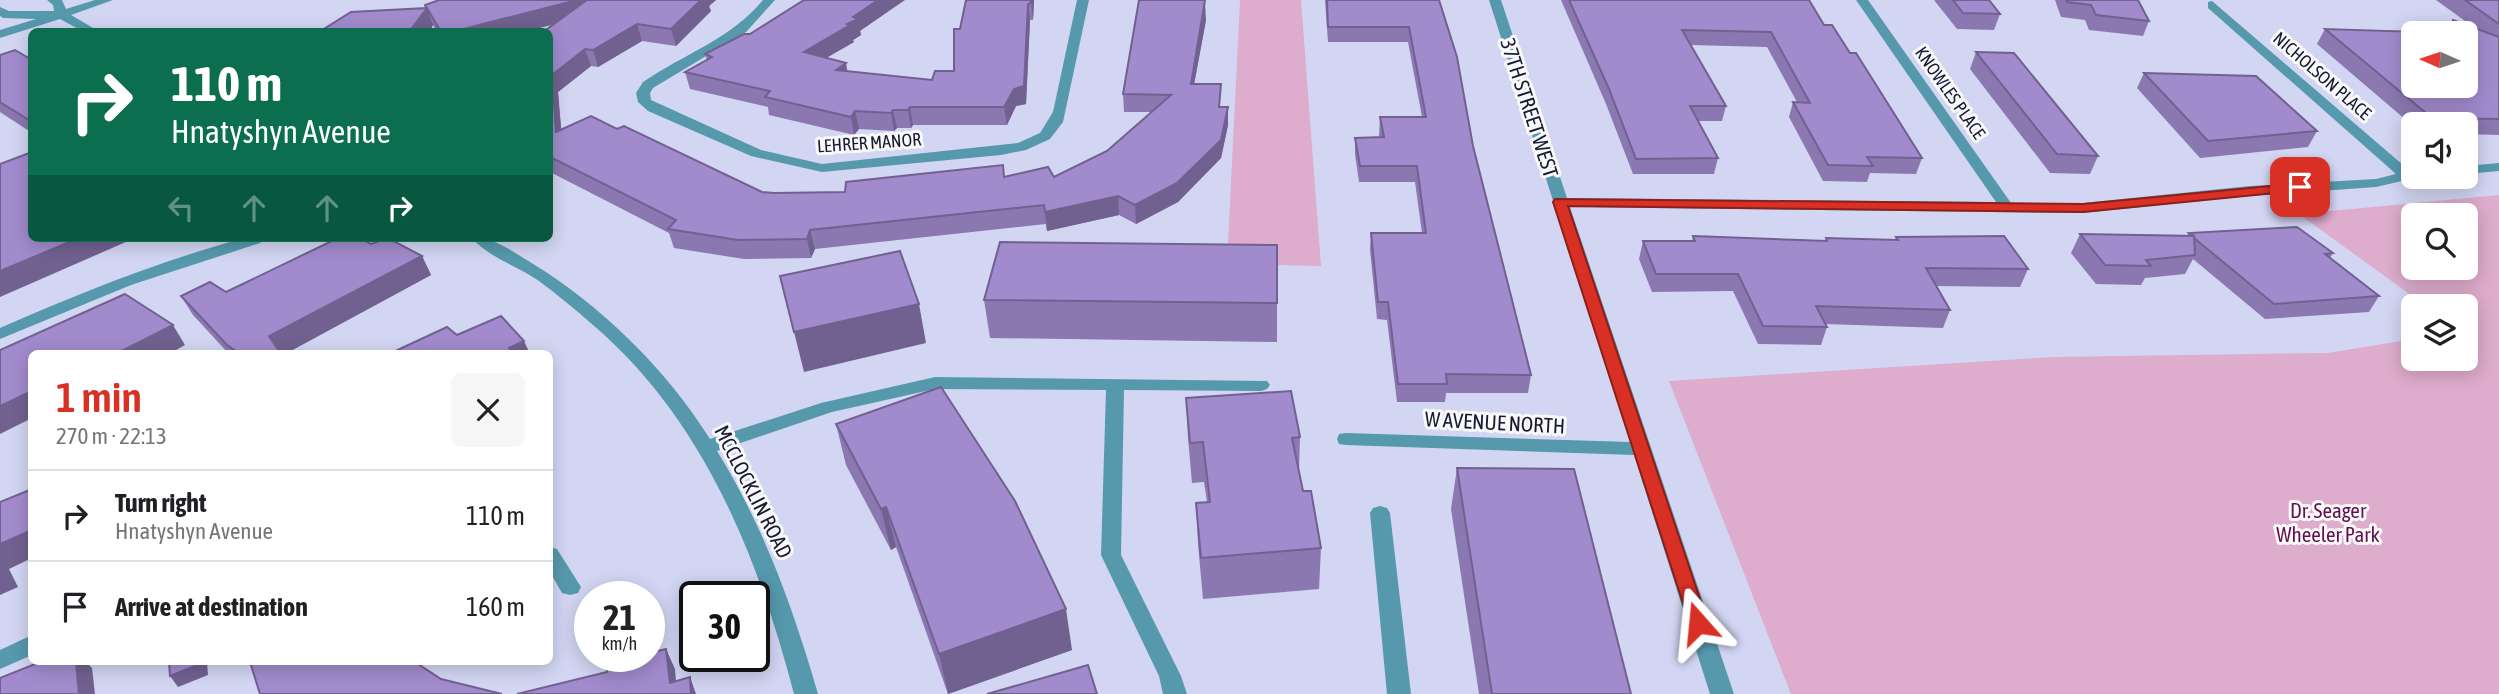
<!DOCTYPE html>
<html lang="en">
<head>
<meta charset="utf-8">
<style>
  body { margin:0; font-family:"Asap Condensed",sans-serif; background:#f6f6f6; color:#202124; height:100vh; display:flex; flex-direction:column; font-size:26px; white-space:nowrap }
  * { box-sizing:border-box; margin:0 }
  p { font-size:23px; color:#757577 }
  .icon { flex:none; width:38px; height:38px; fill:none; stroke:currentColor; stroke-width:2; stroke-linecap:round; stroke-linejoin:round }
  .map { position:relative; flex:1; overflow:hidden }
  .side { position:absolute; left:28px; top:350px; width:525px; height:315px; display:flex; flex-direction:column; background:#fff; border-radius:10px; box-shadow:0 4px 18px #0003 }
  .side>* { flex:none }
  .top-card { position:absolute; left:28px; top:28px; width:525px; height:214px; border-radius:10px; box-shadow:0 4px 18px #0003; background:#0b6e4f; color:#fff; overflow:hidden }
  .needle { width:46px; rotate:273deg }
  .tools { position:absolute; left:2401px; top:21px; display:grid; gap:14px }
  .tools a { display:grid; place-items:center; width:77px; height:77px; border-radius:10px; background:#fff; box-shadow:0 4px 18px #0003; font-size:35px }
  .speed { position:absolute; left:574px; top:581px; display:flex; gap:14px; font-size:35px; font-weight:700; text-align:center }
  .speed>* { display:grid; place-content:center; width:91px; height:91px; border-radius:50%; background:#fff; box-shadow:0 4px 18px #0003; line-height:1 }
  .speed small { font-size:18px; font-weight:400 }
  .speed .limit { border:4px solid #111; border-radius:10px; background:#fff; color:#111 }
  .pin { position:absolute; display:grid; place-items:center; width:60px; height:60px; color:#fff; margin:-30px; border-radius:14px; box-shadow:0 4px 10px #0006 }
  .me { position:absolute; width:77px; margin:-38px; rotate:342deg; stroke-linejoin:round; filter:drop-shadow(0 0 5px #0008) }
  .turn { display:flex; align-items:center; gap:24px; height:147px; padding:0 28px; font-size:32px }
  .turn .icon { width:91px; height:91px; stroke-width:2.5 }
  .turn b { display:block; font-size:49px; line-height:60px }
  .lanes { display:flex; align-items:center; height:66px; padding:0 28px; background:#0003; justify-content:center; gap:35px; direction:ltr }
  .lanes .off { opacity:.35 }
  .round { display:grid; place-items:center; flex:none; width:74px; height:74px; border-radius:10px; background:#f6f6f6 }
  .head { display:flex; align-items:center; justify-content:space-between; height:119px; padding:0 28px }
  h1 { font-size:42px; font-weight:600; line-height:52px; color:#d93025 }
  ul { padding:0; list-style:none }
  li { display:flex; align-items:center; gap:21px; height:91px; padding:0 28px; border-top:2px solid #e0e0e0 }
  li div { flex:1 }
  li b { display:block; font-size:26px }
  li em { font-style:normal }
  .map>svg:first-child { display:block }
  .green { fill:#deaccc; fill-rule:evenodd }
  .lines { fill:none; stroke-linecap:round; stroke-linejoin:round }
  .minor { fill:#5699ad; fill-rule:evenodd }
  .wall { fill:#8b78b0 }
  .shaded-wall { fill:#716190 }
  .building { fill:#a28bcd; stroke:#716190; stroke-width:2; fill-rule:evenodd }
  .route { fill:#d93025; stroke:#8d1f18; stroke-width:2 }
  .labels { text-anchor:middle; stroke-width:6; stroke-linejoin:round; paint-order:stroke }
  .far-street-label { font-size:18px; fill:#181933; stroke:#f9f9f9 }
  .street-label { font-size:21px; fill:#181933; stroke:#f9f9f9 }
  .park-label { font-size:21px; fill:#631050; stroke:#f9f9f9 }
</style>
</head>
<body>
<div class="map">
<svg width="2499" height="694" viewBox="0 0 2499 694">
  <rect width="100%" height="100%" fill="#d2d6f3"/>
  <g class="green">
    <path d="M 1240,0 L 1301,0 L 1321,266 L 1227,264 Z"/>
    <path d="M 2499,195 L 2499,694 L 1791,694 L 1669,381 L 2053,357 L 2328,353 L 2413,339 L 2413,359 L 2466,359 L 2466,306 L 2426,306 L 2299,214 ZM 2413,215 L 2466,215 L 2466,268 L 2413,268 Z"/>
  </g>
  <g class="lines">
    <g class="minor">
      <path d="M 47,0 L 62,0 L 66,9 L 95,0 L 113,0 L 71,15 L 100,32 L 84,32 L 60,19 L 0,38 L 0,30 L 36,19 L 3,18 L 0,16 L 0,7 L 9,11 L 54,11 L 53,5 Z"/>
      <path d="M 763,0 L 775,0 L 746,32 L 653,88 L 650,93 L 651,100 L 761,150 L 822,164 L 1018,143 L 1040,133 L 1053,112 L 1077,0 L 1089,0 L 1063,122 L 1050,139 L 1026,150 L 1001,155 L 822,172 L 751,156 L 648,111 L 638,102 L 636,93 L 643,82 C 684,54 731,39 763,0 Z"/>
      <path d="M 1489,0 L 1501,0 L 1567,198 L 1996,202 L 1856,0 L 1868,0 L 2011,203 L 2083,203 L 2250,186 L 2376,179 L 2396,174 L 2208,8 L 2208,2 L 2212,1 L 2410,171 L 2413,171 L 2413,177 L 2419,177 L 2376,187 L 2250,196 L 2083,213 L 1570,207 L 1734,694 L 1710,694 L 1634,455 L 1346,445 L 1339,444 L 1337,439 L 1339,434 L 1346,433 L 1630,442 Z"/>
      <path d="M 2499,163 L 2499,171 L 2466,174 L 2466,166 Z"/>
      <path d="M 244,238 L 262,240 L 260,243 L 131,285 L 0,339 L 0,328 C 80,293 160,261 244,238 Z"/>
      <path d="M 472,238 C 496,238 510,250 530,262 C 601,305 666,369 710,439 L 821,403 L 935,377 L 1267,381 L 1270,385 L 1267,389 L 1261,391 L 1124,390 L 1121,555 L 1181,676 L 1187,694 L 1163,694 L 1159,676 L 1101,555 L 1106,390 L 935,389 L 832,412 L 717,451 C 764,527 793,608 818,694 L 794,694 C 758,557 704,420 593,325 C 576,310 558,295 539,281 C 519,267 488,257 472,238 Z"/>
      <path d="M 1380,506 L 1387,508 L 1390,513 L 1411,694 L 1387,694 L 1370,513 L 1373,508 Z"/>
      <path d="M 550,547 L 557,549 L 581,587 L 578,593 L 570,595 L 562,593 L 550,572 Z"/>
      <path d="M 32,635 L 32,655 L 0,669 L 0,650 Z"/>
    </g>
  </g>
  <g class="wall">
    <path d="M 439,0 L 716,0 L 709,6 L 711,11 L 676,46 L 642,41 L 598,67 L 591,66 L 558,92 L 561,130 L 617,129 L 762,192 L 774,193 L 845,192 L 1004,177 L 1054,177 L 1107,151 L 1151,112 L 1124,112 L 1123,94 L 1206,20 L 1194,84 L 1221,107 L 1228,107 L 1228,125 L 1221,158 L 1178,202 L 1136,224 L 1119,215 L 1047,231 L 1046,224 L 815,249 L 811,258 L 744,259 L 674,248 L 669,233 L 550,172 L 550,32 L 553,24 L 524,32 L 437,32 L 433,25 L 429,32 L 319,32 L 426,8 Z"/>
    <path d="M 1034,0 L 1033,20 L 1030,20 L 1026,104 L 1016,106 L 1007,125 L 913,125 L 911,128 L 897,128 L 894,131 L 859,129 L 854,135 L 769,115 L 768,107 L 690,89 L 685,72 L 707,60 L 705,54 L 860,31 L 861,35 L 853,40 L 854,42 L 826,58 L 847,72 L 932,80 L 954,71 L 960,29 Z"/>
    <path d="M 1325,0 L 1439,0 L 1473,146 L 1531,375 L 1528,393 L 1446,393 L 1445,402 L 1397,402 L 1387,320 L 1377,319 L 1370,250 L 1371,233 L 1422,233 L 1415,182 L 1359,182 L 1355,154 L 1355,138 L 1379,137 L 1380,117 L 1422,117 L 1408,42 L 1328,42 Z"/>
    <path d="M 1561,0 L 1809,0 L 1824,25 L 1850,53 L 1922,158 L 1916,174 L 1870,173 L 1867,182 L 1823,181 L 1789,117 L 1793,102 L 1797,102 L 1767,47 L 1691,45 L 1726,106 L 1722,121 L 1698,121 L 1718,158 L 1714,174 L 1633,174 L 1606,104 Z"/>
    <path d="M 1934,0 L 1989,0 L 2000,14 L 1994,30 L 1957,29 Z"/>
    <path d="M 2055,0 L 2138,0 L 2149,21 L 2143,36 L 2089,30 L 2085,20 L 2061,17 Z"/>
    <path d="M 2436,0 L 2499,0 L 2499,135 L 2466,134 L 2466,124 L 2413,124 L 2413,126 L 2317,44 L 2325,29 L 2445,32 L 2453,20 L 2476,29 Z"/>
    <path d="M 1976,52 L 2098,156 L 2090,174 L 2050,173 L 1970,69 Z"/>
    <path d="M 0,55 L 32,60 L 32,133 L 0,112 Z"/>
    <path d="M 2144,73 L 2317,131 L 2308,147 L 2200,158 L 2137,88 Z"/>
    <path d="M 2189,233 L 2333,253 L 2330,258 L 2379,296 L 2369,312 L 2265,319 L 2193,259 L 2185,274 L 2145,278 L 2141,285 L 2096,284 L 2071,253 L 2080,234 L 2187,235 Z"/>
    <path d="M 1693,236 L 1825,241 L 1826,238 L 1895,240 L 1896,237 L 2028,269 L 2020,287 L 1936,286 L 1950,310 L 1943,328 L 1825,324 L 1827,327 L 1821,345 L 1758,344 L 1733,291 L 1652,292 L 1639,259 L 1643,241 L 1692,241 Z"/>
    <path d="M 371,244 L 422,256 L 431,275 L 285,354 L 229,354 L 193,315 L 181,296 L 226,292 Z"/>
    <path d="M 984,300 L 1277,303 L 1277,342 L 990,338 Z"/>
    <path d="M 1186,398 L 1300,437 L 1299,472 L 1303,491 L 1321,548 L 1319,589 L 1203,599 L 1198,544 L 1196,503 L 1207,502 L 1204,482 L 1192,483 L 1188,438 Z"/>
    <path d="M 836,424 L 1072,650 L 948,694 L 896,547 L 891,550 L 846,465 Z"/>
    <path d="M 1457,468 L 1631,694 L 1479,694 L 1451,509 Z"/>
  </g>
  <g class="shaded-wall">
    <path d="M 577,0 L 594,0 L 598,13 L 524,32 L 452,32 Z"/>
    <path d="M 701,0 L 716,0 L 709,6 L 711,11 L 676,46 L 671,29 Z"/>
    <path d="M 878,0 L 905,0 L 860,31 L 861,35 L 853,40 L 854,42 L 807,69 L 804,52 L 847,24 L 853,17 Z"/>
    <path d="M 1031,0 L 1034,0 L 1033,20 L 1031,3 Z"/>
    <path d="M 1205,3 L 1206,20 L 1191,101 L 1191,84 Z"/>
    <path d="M 1028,4 L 1030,20 L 1026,104 L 1016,106 L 1007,125 L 1004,107 Z"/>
    <path d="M 427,8 L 433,25 L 429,32 L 409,32 Z"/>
    <path d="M 637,24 L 642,41 L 598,67 L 593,50 Z"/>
    <path d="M 585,49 L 591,66 L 558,92 L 563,150 L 556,132 L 552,75 Z"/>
    <path d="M 846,63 L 849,81 L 836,70 Z"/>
    <path d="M 910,107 L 913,125 L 911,128 L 908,110 Z"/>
    <path d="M 1228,107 L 1228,125 L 1221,158 L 1178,202 L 1136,224 L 1135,205 Z"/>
    <path d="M 893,110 L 897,128 L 894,131 L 891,113 Z"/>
    <path d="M 855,111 L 859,129 L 854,135 L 851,117 Z"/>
    <path d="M 1118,196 L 1119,215 L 1047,231 L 1045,212 Z"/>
    <path d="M 810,230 L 815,249 L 811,258 L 807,239 Z"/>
    <path d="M 79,238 L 135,238 L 0,297 L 0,271 Z"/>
    <path d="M 422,256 L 431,275 L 285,354 L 279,354 L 269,336 Z"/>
    <path d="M 919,304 L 926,343 L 804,372 L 794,332 Z"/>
    <path d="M 173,325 L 185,345 L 169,354 L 116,354 Z"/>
    <path d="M 524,341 L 530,354 L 512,354 L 509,348 Z"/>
    <path d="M 32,391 L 32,418 L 0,434 L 0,406 Z"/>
    <path d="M 886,507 L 896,547 L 891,550 L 881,509 Z"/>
    <path d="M 32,530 L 32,558 L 9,569 L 18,587 L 0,595 L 0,544 Z"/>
    <path d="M 1066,609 L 1072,650 L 948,694 L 939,654 Z"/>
    <path d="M 666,649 L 675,669 L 677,694 L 670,683 Z"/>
    <path d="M 76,662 L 86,662 L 92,668 L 95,694 L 79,694 Z"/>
    <path d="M 200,662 L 207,662 L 208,675 L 178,687 L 170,676 Z"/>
    <path d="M 690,677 L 696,694 L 691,694 Z"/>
  </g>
  <g class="building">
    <path d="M 439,0 L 577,0 L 452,32 L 441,32 L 427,8 L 409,32 L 319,32 L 351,12 L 426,8 L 425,5 Z"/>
    <path d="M 587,0 L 701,0 L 671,29 L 637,24 L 593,50 L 585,49 L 552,75 L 556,132 L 591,116 L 617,129 L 624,126 L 762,192 L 774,193 L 845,192 L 846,182 L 1003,165 L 1004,177 L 1048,167 L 1054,177 L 1107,151 L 1171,95 L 1123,94 L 1139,0 L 1205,0 L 1191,84 L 1221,84 L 1219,107 L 1228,107 L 1221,140 L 1177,183 L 1135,205 L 1118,196 L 1045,212 L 1044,205 L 810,230 L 807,239 L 738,240 L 668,229 L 676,220 L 550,157 L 550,32 L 543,32 Z"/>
    <path d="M 804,0 L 878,0 L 853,17 L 858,19 L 847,24 L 850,25 L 804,52 L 846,63 L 836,70 L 932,80 L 935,71 L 954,71 L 954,29 L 960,29 L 966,0 L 1031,0 L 1031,3 L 1028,4 L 1024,86 L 1014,89 L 1004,107 L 910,107 L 908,110 L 893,110 L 891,113 L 855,111 L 851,117 L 765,97 L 770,91 L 685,72 L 712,57 L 705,54 L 744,34 L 750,34 Z"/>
    <path d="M 1327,0 L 1439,0 L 1457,57 L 1473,146 L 1531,375 L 1446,374 L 1447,384 L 1398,384 L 1388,302 L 1378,302 L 1371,233 L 1426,233 L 1417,166 L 1360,166 L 1355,138 L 1384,137 L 1380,117 L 1426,117 L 1409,27 L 1328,27 Z"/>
    <path d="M 1569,0 L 1809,0 L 1824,25 L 1832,25 L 1850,53 L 1856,53 L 1922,158 L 1867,157 L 1873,166 L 1828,165 L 1793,102 L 1810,103 L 1771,32 L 1682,30 L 1726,106 L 1690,106 L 1718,158 L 1636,159 L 1609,89 Z"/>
    <path d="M 1953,0 L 1989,0 L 2000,14 L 1963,13 Z"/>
    <path d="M 2066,0 L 2138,0 L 2149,21 L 2096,15 L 2091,5 L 2067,2 Z"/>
    <path d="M 2465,0 L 2499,0 L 2499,24 Z"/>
    <path d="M 2453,20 L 2499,37 L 2499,119 L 2432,118 L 2325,29 L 2450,33 ZM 2413,33 L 2466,33 L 2466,86 L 2413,86 Z"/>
    <path d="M 15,50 L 32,60 L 32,122 L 0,102 L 0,55 Z"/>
    <path d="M 1976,52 L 2014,53 L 2098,156 L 2057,154 Z"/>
    <path d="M 2144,73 L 2256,76 L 2317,131 L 2208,141 Z"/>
    <path d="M 32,152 L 32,238 L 79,238 L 0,271 L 0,164 Z"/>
    <path d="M 2297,227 L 2333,253 L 2325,254 L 2379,296 L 2274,304 L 2194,238 L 2194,236 L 2192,235 L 2189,233 Z"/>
    <path d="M 2080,234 L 2194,236 L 2195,255 L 2146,260 L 2151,266 L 2105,265 Z"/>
    <path d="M 1693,236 L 1827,241 L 1826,238 L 1898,240 L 1896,237 L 2004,236 L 2028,269 L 1926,268 L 1950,310 L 1816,306 L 1827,327 L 1763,326 L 1738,274 L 1656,274 L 1643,241 L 1695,241 Z"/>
    <path d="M 338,238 L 360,238 L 371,244 L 388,238 L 422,256 L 269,336 L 281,354 L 240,354 L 227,345 L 181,296 L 210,282 L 226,292 Z"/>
    <path d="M 1000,242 L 1277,245 L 1277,303 L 984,300 Z"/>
    <path d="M 900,251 L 919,304 L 794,332 L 780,276 Z"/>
    <path d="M 125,294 L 173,325 L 116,354 L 32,354 L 32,391 L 0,406 L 0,350 Z"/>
    <path d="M 501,316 L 524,341 L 509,348 L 514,354 L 389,354 L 447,327 L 457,335 Z"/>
    <path d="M 941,387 L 1015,501 L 1066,609 L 939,654 L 886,507 L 881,509 L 836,424 Z"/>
    <path d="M 1291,391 L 1300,437 L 1292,438 L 1303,491 L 1311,491 L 1321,548 L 1201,558 L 1196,503 L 1210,502 L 1203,442 L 1190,443 L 1186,398 Z"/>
    <path d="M 1457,468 L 1574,469 L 1631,694 L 1492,694 Z"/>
    <path d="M 32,489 L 32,530 L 0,544 L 0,502 Z"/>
    <path d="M 666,649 L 670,683 L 690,677 L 691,694 L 517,694 L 607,672 L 607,666 L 640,656 L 649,656 L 649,653 Z"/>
    <path d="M 40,662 L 76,662 L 79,694 L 0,694 L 0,678 Z"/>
    <path d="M 169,662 L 200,662 L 200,664 L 170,676 Z"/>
    <path d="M 250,662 L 415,662 L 441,679 L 502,694 L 260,694 Z"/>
    <path d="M 1088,665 L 1097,694 L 987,694 Z"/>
  </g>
  <path class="route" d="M 2300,183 L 2305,185 L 2305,190 L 2083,212 L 1568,206 L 1708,623 L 1705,628 L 1691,628 L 1553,202 L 1555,199 L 2083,204 Z"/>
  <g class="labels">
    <g class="far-street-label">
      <text transform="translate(2322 76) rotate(41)" y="6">NICHOLSON PLACE</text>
      <text transform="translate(1950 93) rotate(55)" y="6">KNOWLES PLACE</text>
      <text transform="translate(869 143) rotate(-4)" y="6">LEHRER MANOR</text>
    </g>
    <g class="street-label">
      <text transform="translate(1529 108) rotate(72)" y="7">37TH STREET WEST</text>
      <text transform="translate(1495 423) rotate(3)" y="7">W AVENUE NORTH</text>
      <text transform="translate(753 492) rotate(63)" y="7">MCCLOCKLIN ROAD</text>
    </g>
    <g class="park-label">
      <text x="2328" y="518">Dr. Seager<tspan x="2328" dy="24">Wheeler Park</tspan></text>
    </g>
  </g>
</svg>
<div class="tools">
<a><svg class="needle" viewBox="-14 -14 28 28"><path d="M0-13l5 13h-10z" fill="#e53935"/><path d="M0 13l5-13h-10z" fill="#757577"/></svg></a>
<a><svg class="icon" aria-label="sound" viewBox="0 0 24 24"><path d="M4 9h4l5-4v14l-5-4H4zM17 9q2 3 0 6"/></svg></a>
<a><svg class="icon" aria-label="search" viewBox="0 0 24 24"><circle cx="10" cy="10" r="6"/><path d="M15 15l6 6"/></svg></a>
<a><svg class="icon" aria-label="layers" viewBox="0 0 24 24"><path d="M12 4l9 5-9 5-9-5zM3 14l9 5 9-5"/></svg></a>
</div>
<div class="speed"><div>21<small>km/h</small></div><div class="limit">30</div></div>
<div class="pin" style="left:2300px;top:187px;background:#d93025"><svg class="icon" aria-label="arrive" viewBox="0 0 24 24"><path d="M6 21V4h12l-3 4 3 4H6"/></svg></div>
<svg class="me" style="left:1698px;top:623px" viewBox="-20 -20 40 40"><path d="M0-17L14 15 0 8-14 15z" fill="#d93025" stroke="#fff" stroke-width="4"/></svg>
<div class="top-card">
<div class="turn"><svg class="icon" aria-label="right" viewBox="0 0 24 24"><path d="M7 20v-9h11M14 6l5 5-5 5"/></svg><div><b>110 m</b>Hnatyshyn Avenue</div></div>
<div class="lanes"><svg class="icon off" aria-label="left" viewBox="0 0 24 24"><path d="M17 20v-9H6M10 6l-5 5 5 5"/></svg><svg class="icon off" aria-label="ahead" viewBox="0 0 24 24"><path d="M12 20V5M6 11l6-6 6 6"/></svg><svg class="icon off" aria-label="ahead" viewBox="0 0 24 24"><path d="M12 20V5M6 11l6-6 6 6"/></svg><svg class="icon" aria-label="right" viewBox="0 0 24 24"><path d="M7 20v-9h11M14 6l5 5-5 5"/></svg></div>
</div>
<section class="side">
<div class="head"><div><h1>1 min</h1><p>270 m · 22:13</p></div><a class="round"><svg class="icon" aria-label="close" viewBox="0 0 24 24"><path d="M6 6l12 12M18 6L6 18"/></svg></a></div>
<ul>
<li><svg class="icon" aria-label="right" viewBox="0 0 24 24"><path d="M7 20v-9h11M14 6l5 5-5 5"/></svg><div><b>Turn right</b><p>Hnatyshyn Avenue</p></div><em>110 m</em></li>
<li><svg class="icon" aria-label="arrive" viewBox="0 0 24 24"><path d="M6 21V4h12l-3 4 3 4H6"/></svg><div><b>Arrive at destination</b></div><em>160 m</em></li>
</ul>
</section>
</div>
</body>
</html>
